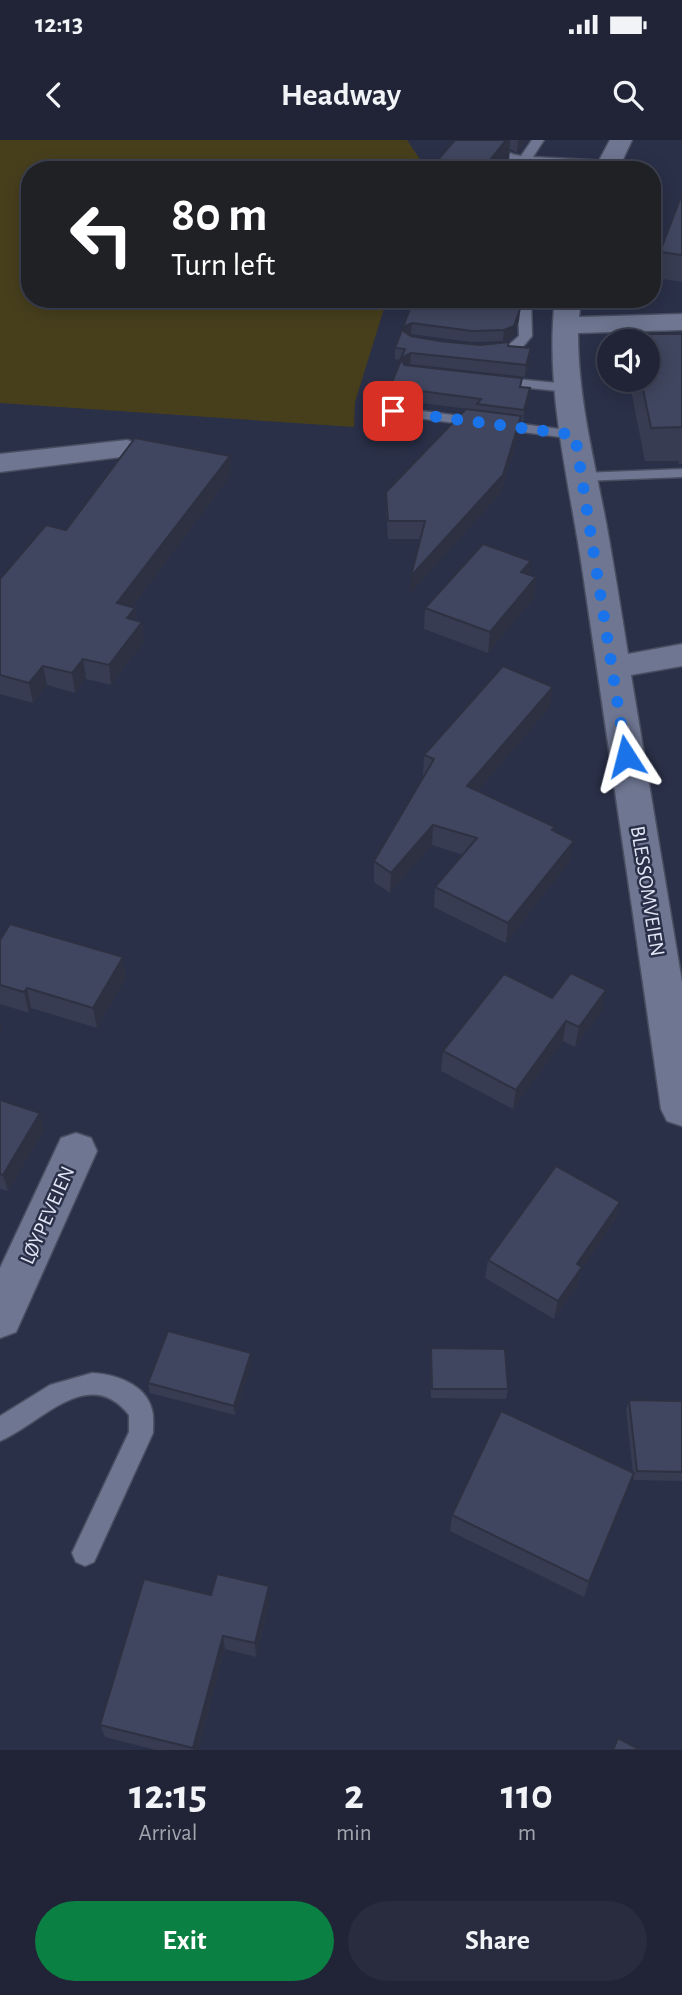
<!DOCTYPE html>
<html lang="en">
<head>
<meta charset="utf-8">
<style>
  body { margin:0; font-family:"Alegreya Sans",sans-serif; background:#282c3e; color:#f1f3f6; height:100vh; display:flex; flex-direction:column; font-size:26px; white-space:nowrap }
  * { box-sizing:border-box; margin:0 }
  p { font-size:23px; color:#a2a4ad }
  .icon { flex:none; width:38px; height:38px; fill:none; stroke:currentColor; stroke-width:2; stroke-linecap:round; stroke-linejoin:round }
  .map { position:relative; height:1610px; overflow:hidden }
  .details { display:flex; flex-direction:column; background:#202436; flex:1 }
  .details>* { flex:none }
  .banner { position:absolute; left:21px; top:21px; width:640px; height:147px; border-radius:28px; box-shadow:0 4px 18px #0003,0 0 0 2px #3d4151; background:#202124; color:#fff; overflow:hidden }
  .controls { position:absolute; left:597px; top:189px; display:grid; gap:14px }
  .controls a { display:grid; place-items:center; width:63px; height:63px; border-radius:50%; background:#202436; box-shadow:0 4px 18px #0003,0 0 0 2px #3d4151; font-size:35px }
  .pin { position:absolute; display:grid; place-items:center; width:60px; height:60px; color:#fff; margin:-30px; border-radius:14px; box-shadow:0 4px 10px #0006 }
  .me { position:absolute; width:77px; margin:-38px; rotate:351deg; stroke-linejoin:round; filter:drop-shadow(0 0 5px #0008) }
  .turn { display:flex; align-items:center; gap:24px; height:147px; padding:0 35px; font-size:32px }
  .turn .icon { width:91px; height:91px; stroke-width:2.5 }
  .turn b { display:block; font-size:49px; line-height:60px }
  .eta { display:flex; justify-content:space-evenly; align-items:center; height:119px; text-align:center }
  .eta b { font-size:42px; font-weight:700; line-height:49px }
  .primary-button { display:flex; gap:14px; margin-top:auto; padding:14px 35px }
  .primary-button a { flex:1; height:80px; border-radius:42px; background:#0b8043; color:#fff; font-size:28px; font-weight:700; line-height:80px; text-align:center }
  .primary-button a+a { background:#282c3e; color:#f1f3f6 }
  .status { display:flex; justify-content:space-between; align-items:center; height:49px; padding:0 35px; background:#202436; direction:ltr }
  .status svg { height:19px; fill:currentColor }
  header { display:flex; justify-content:space-between; align-items:center; height:91px; padding:0 35px; background:#202436; font-size:32px; font-weight:700 }
  .map>svg:first-child { display:block }
  .green { fill:#473f1c }
  .lines { fill:none; stroke-linecap:round; stroke-linejoin:round }
  .service-casing { stroke:#494e61; stroke-width:3 }
  .minor-casing { stroke:#494e61; stroke-width:3 }
  .service { fill:#6e7691; fill-rule:evenodd }
  .minor { fill:#6e7691; fill-rule:evenodd }
  .wall { fill:#373c52 }
  .shaded-wall { fill:#2d3142 }
  .building { fill:#40465f; stroke:#2d3142; stroke-width:2 }
  .route { stroke:#1a73e8; stroke-width:12; stroke-dasharray:0 21.6 }
  .labels { text-anchor:middle; stroke-width:5; stroke-linejoin:round; paint-order:stroke }
  .street-label { font-size:21px; fill:#e2e6f6; stroke:#2a3048 }
</style>
</head>
<body>
<div class="status"><b>12:13</b><svg viewBox="0 0 49 12"><path d="M0 12V9h3v3zM5 12V6h3v6zM10 12V3h3v9zM15 12V0h3v12zM26 1h20v11H26zM47 4h2v5h-2z"/></svg></div>
<header><svg class="icon" aria-label="back" viewBox="0 0 24 24"><path d="M15 5l-7 7 7 7"/></svg>Headway<svg class="icon" aria-label="search" viewBox="0 0 24 24"><circle cx="10" cy="10" r="6"/><path d="M15 15l6 6"/></svg></header>
<div class="map">
<svg width="682" height="1610" viewBox="0 0 682 1610">
  <rect width="100%" height="100%" fill="#2a3048"/>
  <path class="green" d="M 0,0 L 407,0 L 427,30 L 30,30 L 30,159 L 387,159 L 355,262 L 354,287 L 0,263 Z"/>
  <g class="lines">
    <g class="service-casing">
      <g id="service">
        <path d="M 477,0 C 498,0 501,14 521,16 L 532,0 L 544,0 L 533,17 L 608,21 L 614,25 L 608,29 L 530,24 L 528,30 L 516,30 L 519,23 L 496,16 Z"/>
        <path d="M 518,159 L 531,159 L 532,196 L 521,209 L 489,213 L 489,207 L 511,203 L 519,196 Z"/>
        <path d="M 496,237 L 568,244 L 575,248 L 568,252 L 491,244 L 491,238 Z"/>
        <path d="M 392,267 L 575,291 L 582,295 L 575,299 L 387,274 L 387,268 Z"/>
        <path d="M 682,329 L 682,337 L 582,341 L 575,337 L 582,333 Z"/>
        <path d="M 92,1233 C 115,1234 146,1244 152,1270 C 154,1277 153,1286 153,1293 L 94,1422 L 85,1426 L 76,1422 L 72,1413 L 129,1292 L 129,1275 C 88,1223 40,1285 0,1301 L 0,1276 L 50,1245 Z"/>
      </g>
    </g>
    <g class="minor-casing">
      <g id="minor">
        <path d="M 610,0 L 632,0 L 618,30 L 594,30 Z"/>
        <path d="M 555,159 L 581,159 L 579,177 L 682,174 L 682,190 L 578,193 C 578,258 594,319 606,382 C 614,426 621,470 628,514 L 682,504 L 682,526 L 631,535 L 682,842 L 682,986 L 667,981 L 661,969 C 636,793 610,616 584,441 C 571,347 544,253 555,159 Z"/>
        <path d="M 127,300 L 137,303 L 141,309 L 137,315 L 0,332 L 0,314 Z"/>
        <path d="M 76,993 L 91,998 L 97,1011 L 16,1192 L 0,1198 L 0,1128 L 61,998 Z"/>
      </g>
    </g>
    <use href="#service" class="service"/>
    <use href="#minor" class="minor"/>
  </g>
  <g class="wall">
    <path d="M 455,0 L 527,0 L 517,13 L 510,9 L 508,23 L 429,30 Z"/>
    <path d="M 682,54 L 682,142 L 656,138 L 660,112 Z"/>
    <path d="M 414,159 L 520,169 L 519,180 L 513,197 L 503,201 L 471,202 L 411,194 L 410,195 L 411,196 L 440,201 L 480,205 L 509,202 L 509,206 L 531,208 L 530,220 L 525,237 L 410,224 L 408,226 L 530,248 L 529,260 L 523,281 L 520,281 L 519,294 L 501,353 L 410,454 L 420,399 L 388,399 L 386,370 L 386,352 L 476,270 L 390,259 L 390,247 L 401,220 L 395,219 L 395,208 L 403,191 Z"/>
    <path d="M 631,194 L 682,194 L 682,324 L 679,324 L 678,321 L 645,321 L 629,240 L 648,240 L 648,201 L 630,201 Z"/>
    <path d="M 230,316 L 231,335 L 132,467 L 135,468 L 137,480 L 142,482 L 144,502 L 111,545 L 86,539 L 75,553 L 47,545 L 33,563 L 0,554 L 0,439 L 66,390 Z"/>
    <path d="M 530,435 L 536,437 L 534,458 L 488,513 L 424,489 L 425,468 Z"/>
    <path d="M 550,567 L 478,651 L 555,687 L 554,692 L 570,721 L 506,803 L 434,767 L 435,747 L 463,715 L 432,705 L 390,753 L 374,742 L 374,721 L 424,636 L 423,635 L 424,615 Z"/>
    <path d="M 0,800 L 123,817 L 126,838 L 97,888 L 31,868 L 29,873 L 0,864 Z"/>
    <path d="M 552,858 L 602,871 L 575,907 L 563,901 L 513,969 L 441,931 L 443,911 Z"/>
    <path d="M 0,960 L 44,990 L 8,1051 L 0,1049 Z"/>
    <path d="M 620,1062 L 615,1080 L 581,1131 L 578,1145 L 554,1179 L 485,1138 L 488,1120 Z"/>
    <path d="M 431,1208 L 508,1249 L 506,1259 L 431,1258 L 430,1218 Z"/>
    <path d="M 252,1222 L 235,1275 L 150,1253 L 148,1243 Z"/>
    <path d="M 629,1260 L 682,1261 L 682,1341 L 634,1340 L 633,1336 L 584,1457 L 450,1391 L 452,1375 L 633,1333 L 626,1270 Z"/>
    <path d="M 211,1455 L 270,1461 L 256,1517 L 225,1509 L 198,1610 L 156,1610 L 105,1597 L 100,1585 Z"/>
  </g>
  <g class="shaded-wall">
    <path d="M 506,0 L 510,0 L 509,23 L 503,30 L 490,20 Z"/>
    <path d="M 518,0 L 527,0 L 517,13 Z"/>
    <path d="M 520,169 L 519,180 L 513,197 L 503,201 L 504,190 Z"/>
    <path d="M 412,183 L 411,194 L 403,199 L 403,187 Z"/>
    <path d="M 531,208 L 530,220 L 525,237 L 526,225 Z"/>
    <path d="M 411,213 L 410,224 L 401,230 L 401,218 Z"/>
    <path d="M 530,248 L 529,260 L 523,281 L 524,270 Z"/>
    <path d="M 521,276 L 519,294 L 501,353 L 410,454 L 411,436 Z"/>
    <path d="M 230,316 L 231,335 L 120,483 L 117,463 Z"/>
    <path d="M 531,421 L 529,442 L 521,432 Z"/>
    <path d="M 536,437 L 534,458 L 488,513 L 490,492 Z"/>
    <path d="M 135,468 L 138,487 L 142,482 L 144,502 L 111,545 L 109,525 L 127,478 Z"/>
    <path d="M 83,519 L 86,539 L 75,553 L 72,533 Z"/>
    <path d="M 43,526 L 47,545 L 33,563 L 29,543 Z"/>
    <path d="M 553,547 L 550,567 L 465,666 L 467,646 Z"/>
    <path d="M 433,685 L 432,705 L 390,753 L 391,733 Z"/>
    <path d="M 574,701 L 570,721 L 506,803 L 508,783 Z"/>
    <path d="M 123,817 L 126,838 L 97,888 L 93,868 Z"/>
    <path d="M 27,848 L 31,868 L 29,873 L 24,852 Z"/>
    <path d="M 606,850 L 602,871 L 575,907 L 579,887 Z"/>
    <path d="M 0,880 L 3,890 L 0,894 Z"/>
    <path d="M 566,881 L 563,901 L 513,969 L 516,950 Z"/>
    <path d="M 40,973 L 44,990 L 8,1051 L 3,1035 Z"/>
    <path d="M 620,1062 L 615,1080 L 581,1131 L 578,1145 L 554,1179 L 558,1161 L 577,1124 Z"/>
    <path d="M 251,1213 L 252,1222 L 235,1275 L 234,1266 Z"/>
    <path d="M 634,1333 L 629,1349 L 584,1457 L 589,1442 Z"/>
    <path d="M 269,1446 L 270,1461 L 256,1517 L 255,1503 Z"/>
    <path d="M 223,1496 L 225,1509 L 198,1610 L 193,1610 L 193,1608 Z"/>
  </g>
  <g class="building">
    <path d="M 455,0 L 506,0 L 490,20 L 539,30 L 429,30 Z"/>
    <path d="M 682,54 L 682,115 L 660,112 Z"/>
    <path d="M 414,159 L 440,159 L 520,169 L 514,186 L 504,190 L 472,191 L 412,183 L 403,187 Z"/>
    <path d="M 402,190 L 411,196 L 440,201 L 480,205 L 509,202 L 508,206 L 531,208 L 526,225 L 411,213 L 401,218 L 405,209 L 395,208 Z"/>
    <path d="M 631,194 L 682,194 L 682,287 L 651,288 L 641,240 L 648,240 L 648,201 L 633,201 Z"/>
    <path d="M 401,220 L 405,225 L 522,238 L 520,247 L 530,248 L 524,270 L 477,264 L 481,259 L 390,247 Z"/>
    <path d="M 466,269 L 521,276 L 503,335 L 411,436 L 425,381 L 388,381 L 386,352 Z"/>
    <path d="M 135,298 L 230,316 L 117,463 L 135,468 L 127,478 L 142,482 L 109,525 L 83,519 L 72,533 L 43,526 L 29,543 L 0,535 L 0,439 L 46,385 L 66,390 Z"/>
    <path d="M 483,404 L 531,421 L 521,432 L 536,437 L 490,492 L 425,468 Z"/>
    <path d="M 503,526 L 553,547 L 467,646 L 555,687 L 552,690 L 574,701 L 508,783 L 435,747 L 477,698 L 433,685 L 391,733 L 374,721 L 434,619 L 424,615 Z"/>
    <path d="M 10,784 L 123,817 L 93,868 L 27,848 L 24,852 L 0,845 L 0,800 Z"/>
    <path d="M 571,833 L 606,850 L 579,887 L 566,881 L 516,950 L 443,911 L 504,834 L 552,858 Z"/>
    <path d="M 0,960 L 40,973 L 3,1035 L 0,1034 Z"/>
    <path d="M 556,1026 L 620,1062 L 577,1124 L 582,1127 L 558,1161 L 488,1120 Z"/>
    <path d="M 168,1191 L 251,1213 L 234,1266 L 148,1243 Z"/>
    <path d="M 431,1208 L 505,1209 L 508,1249 L 432,1249 Z"/>
    <path d="M 629,1260 L 682,1261 L 682,1332 L 637,1331 Z"/>
    <path d="M 501,1271 L 634,1333 L 589,1442 L 452,1375 Z"/>
    <path d="M 217,1434 L 269,1446 L 255,1503 L 223,1496 L 193,1608 L 100,1585 L 144,1439 L 211,1455 Z"/>
    <path d="M 618,1598 L 640,1610 L 613,1610 Z"/>
  </g>
  <g class="lines">
    <path class="route" d="M 393,271 L 575,295 L 626,616"/>
  </g>
  <g class="labels">
    <g class="street-label">
      <text transform="translate(648 751) rotate(81)" y="7">BLESSOMVEIEN</text>
      <text transform="translate(47 1075) rotate(-66)" y="7">LØYPEVEIEN</text>
    </g>
  </g>
</svg>
<div class="controls">
<a><svg class="icon" aria-label="sound" viewBox="0 0 24 24"><path d="M4 9h4l5-4v14l-5-4H4zM17 9q2 3 0 6"/></svg></a>
</div>
<div class="pin" style="left:393px;top:271px;background:#d93025"><svg class="icon" aria-label="arrive" viewBox="0 0 24 24"><path d="M6 21V4h12l-3 4 3 4H6"/></svg></div>
<svg class="me" style="left:626px;top:616px" viewBox="-20 -20 40 40"><path d="M0-17L14 15 0 8-14 15z" fill="#1a73e8" stroke="#fff" stroke-width="4"/></svg>
<div class="banner">
<div class="turn"><svg class="icon" aria-label="left" viewBox="0 0 24 24"><path d="M17 20v-9H6M10 6l-5 5 5 5"/></svg><div><b>80 m</b>Turn left</div></div>
</div>
</div>
<section class="details">
<div class="eta">
<div><b>12:15</b><p>Arrival</p></div>
<div><b>2</b><p>min</p></div>
<div><b>110</b><p>m</p></div>
</div>
<div class="primary-button"><a>Exit</a><a>Share</a></div>
</section>
</body>
</html>
